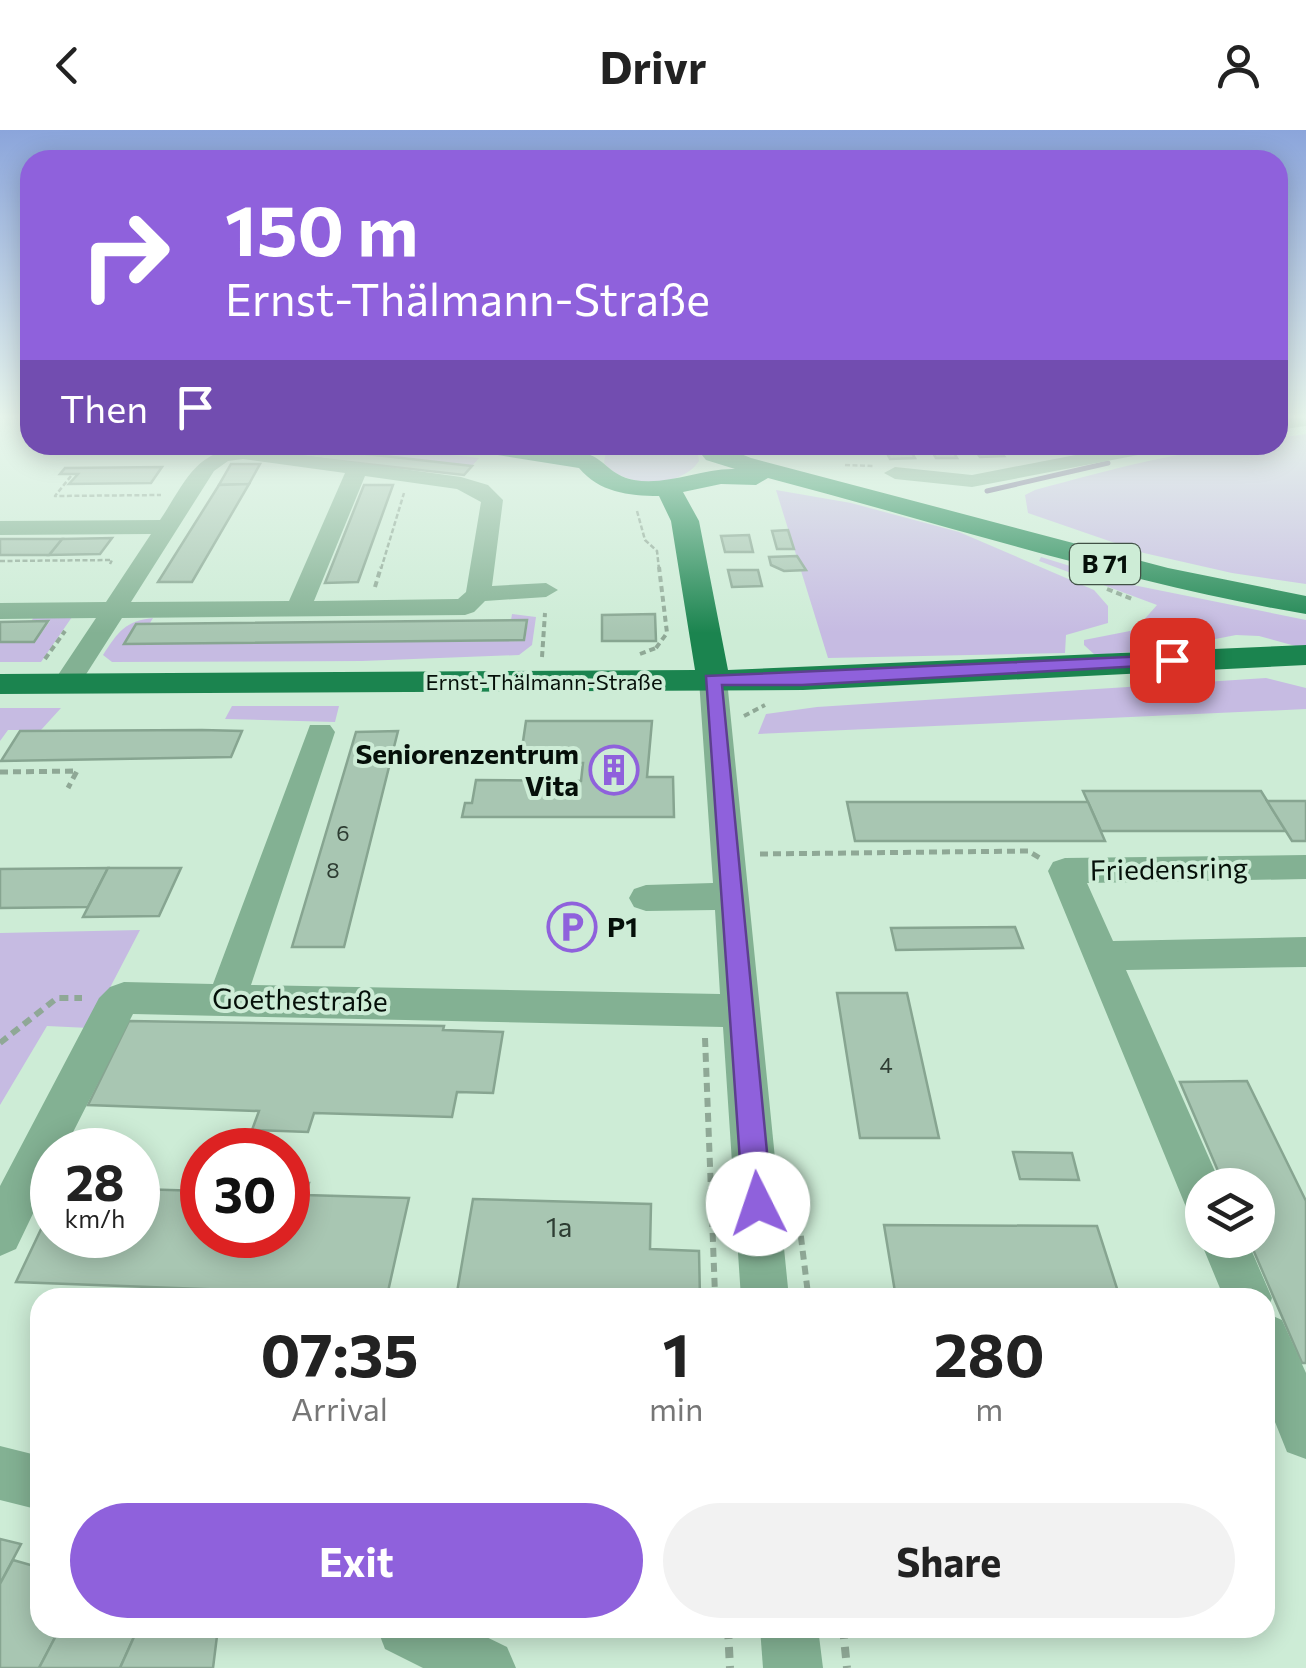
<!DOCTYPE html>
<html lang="en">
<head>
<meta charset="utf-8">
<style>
  body { margin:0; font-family:Commissioner,sans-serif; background:#f2f2f2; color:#222; height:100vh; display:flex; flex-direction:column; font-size:38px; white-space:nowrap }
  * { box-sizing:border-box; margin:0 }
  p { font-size:32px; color:#767676 }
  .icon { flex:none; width:55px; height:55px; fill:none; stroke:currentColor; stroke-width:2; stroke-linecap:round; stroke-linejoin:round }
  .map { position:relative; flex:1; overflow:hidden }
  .sheet { position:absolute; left:30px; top:1158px; width:1245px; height:350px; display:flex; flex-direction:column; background:#fff; border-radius:30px; box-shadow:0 5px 25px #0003 }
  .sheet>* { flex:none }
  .guide { position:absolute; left:20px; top:20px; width:1268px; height:305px; border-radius:30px; box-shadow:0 5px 25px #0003; background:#8f61dc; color:#fff; overflow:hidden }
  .tools { position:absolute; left:1185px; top:1038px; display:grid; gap:20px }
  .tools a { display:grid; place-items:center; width:90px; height:90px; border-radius:50%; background:#fff; box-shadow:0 5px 25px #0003; font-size:50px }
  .speed { position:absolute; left:30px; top:998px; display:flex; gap:20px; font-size:50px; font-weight:700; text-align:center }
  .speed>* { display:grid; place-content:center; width:130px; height:130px; border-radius:50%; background:#fff; box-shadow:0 5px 25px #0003; line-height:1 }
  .speed small { font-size:25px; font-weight:400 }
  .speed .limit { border:15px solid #d22; background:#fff; color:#111 }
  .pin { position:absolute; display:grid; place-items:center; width:85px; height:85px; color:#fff; margin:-42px; border-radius:20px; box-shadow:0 5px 15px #0006 }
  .me { position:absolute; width:110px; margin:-55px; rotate:356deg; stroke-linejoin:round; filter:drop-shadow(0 0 8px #0008) }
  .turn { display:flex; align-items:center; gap:35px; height:210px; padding:0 40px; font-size:45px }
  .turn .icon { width:130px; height:130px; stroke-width:2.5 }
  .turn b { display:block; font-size:70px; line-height:85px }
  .then { display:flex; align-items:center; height:95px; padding:0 40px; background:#0003; gap:20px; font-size:38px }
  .eta { display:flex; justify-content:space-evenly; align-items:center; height:170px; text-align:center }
  .eta b { font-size:60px; font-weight:700; line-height:70px }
  .cta { display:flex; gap:20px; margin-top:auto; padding:20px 40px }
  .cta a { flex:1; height:115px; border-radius:60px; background:#8f61dc; color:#fff; font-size:40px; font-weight:700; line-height:115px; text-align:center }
  .cta a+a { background:#f2f2f2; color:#222 }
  header { display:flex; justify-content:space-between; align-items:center; height:130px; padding:0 40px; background:#fff; font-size:45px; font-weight:700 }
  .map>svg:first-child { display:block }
  .green { fill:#c6bbe2 }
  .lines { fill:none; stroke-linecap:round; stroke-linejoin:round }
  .stream { stroke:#72688f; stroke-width:5 }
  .building { fill:#a8c6b2; stroke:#87a591; stroke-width:2.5 }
  .path-far4 { stroke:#8fa896; stroke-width:2.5; stroke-dasharray:5 2.5; stroke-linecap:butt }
  .path-far3 { stroke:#8fa896; stroke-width:4; stroke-dasharray:6 4; stroke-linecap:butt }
  .path-far2 { stroke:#8fa896; stroke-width:5; stroke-dasharray:8 5; stroke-linecap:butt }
  .path-far1 { stroke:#8fa896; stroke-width:6; stroke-dasharray:9 6; stroke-linecap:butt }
  .path { stroke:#8fa896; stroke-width:8; stroke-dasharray:11 8; stroke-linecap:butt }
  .minor { fill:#83b193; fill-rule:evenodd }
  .major { fill:#1b844f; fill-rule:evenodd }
  .route { fill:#8f61dc; stroke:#5d3f8f; stroke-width:2.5 }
  .labels { text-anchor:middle; stroke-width:8; stroke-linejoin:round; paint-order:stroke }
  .far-street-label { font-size:22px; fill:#050f09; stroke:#cdecd6 }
  .number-label { font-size:22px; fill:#2e3d33 }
  .shield { fill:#cdecd6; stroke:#415146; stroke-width:2.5 }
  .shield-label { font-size:25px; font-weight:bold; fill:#050f09 }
  .poi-label { font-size:28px; font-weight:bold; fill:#050f09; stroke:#cdecd6; text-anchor:end }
  .street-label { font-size:28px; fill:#050f09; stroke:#cdecd6 }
  .near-number-label { font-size:28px; fill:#2e3d33 }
</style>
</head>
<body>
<header><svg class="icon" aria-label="back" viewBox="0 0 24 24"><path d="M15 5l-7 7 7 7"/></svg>Drivr<svg class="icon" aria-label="person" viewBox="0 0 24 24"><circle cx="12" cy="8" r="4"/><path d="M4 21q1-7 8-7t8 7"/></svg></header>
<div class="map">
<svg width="1306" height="1538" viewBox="0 0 1306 1538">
  <rect width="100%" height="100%" fill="#cdecd6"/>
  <g class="green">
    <path d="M 1306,304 L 1306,454 L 1232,443 L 1144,423 L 1028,383 L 1025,365 L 1035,360 C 1114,339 1195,315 1278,315 L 1278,308 Z"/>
    <path d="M 308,315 L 365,315 L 479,328 L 472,336 L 305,317 Z"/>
    <path d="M 617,315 L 686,315 L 698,325 L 699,331 C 681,359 623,358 604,333 L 606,322 Z"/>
    <path d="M 776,360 L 851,373 L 959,402 L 1094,460 L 1108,476 L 1108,493 L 1066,505 L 1065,523 L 828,528 Z"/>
    <path d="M 1041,427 L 1128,454 L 1306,490 L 1306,519 L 1259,506 L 1236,505 L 1164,519 L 1095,525 L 1084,515 L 1084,510 L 1135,500 L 1157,475 L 1039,431 Z"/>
    <path d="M 512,484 L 536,487 L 532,515 L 519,525 L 362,531 L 112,532 L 103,525 C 118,502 125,491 153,488 L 150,493 L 135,494 L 123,514 L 525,511 L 528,490 L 511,490 Z"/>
    <path d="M 34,487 L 72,487 L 41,532 L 0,532 L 0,513 L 35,512 L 50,491 L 32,490 Z"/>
    <path d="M 1266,548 L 1306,558 L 1306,579 L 758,604 L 766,584 L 817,577 Z"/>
    <path d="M 232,576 L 339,576 L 335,592 L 225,589 Z"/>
    <path d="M 0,578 L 61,578 L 41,600 L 8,600 L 0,611 Z"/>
    <path d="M 140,800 L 89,898 L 47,896 L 0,975 L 0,803 Z"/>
  </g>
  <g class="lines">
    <path class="stream" d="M 987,361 L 1108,333"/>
  </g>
  <g class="building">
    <path d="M 233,315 L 308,315 L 300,322 Z"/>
    <path d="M 907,315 L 915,328 L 890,329 L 883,316 Z"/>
    <path d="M 971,315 L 995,315 L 1004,326 L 980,327 Z"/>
    <path d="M 950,316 L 957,328 L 936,328 L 929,317 Z"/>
    <path d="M 305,317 L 472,336 L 464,345 L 296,326 Z"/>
    <path d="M 231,334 L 260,334 L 249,354 L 219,355 Z"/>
    <path d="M 162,337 L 151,353 L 69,354 L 78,344 L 60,344 L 65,338 Z"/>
    <path d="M 249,354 L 192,452 L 158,452 L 219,355 Z"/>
    <path d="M 364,355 L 393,355 L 358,452 L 325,453 Z"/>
    <path d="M 788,400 L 794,419 L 777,419 L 772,401 Z"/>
    <path d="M 749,405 L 753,422 L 725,422 L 721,406 Z"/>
    <path d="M 112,408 L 100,424 L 49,425 L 62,409 Z"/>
    <path d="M 0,409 L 62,409 L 49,425 L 0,425 Z"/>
    <path d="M 797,426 L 806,440 L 784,441 L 771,435 L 769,427 Z"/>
    <path d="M 728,440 L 758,440 L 762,456 L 732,457 Z"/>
    <path d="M 655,484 L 656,511 L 602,511 L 602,485 Z"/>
    <path d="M 527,490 L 524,510 L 124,514 L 136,494 Z"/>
    <path d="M 48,491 L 34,512 L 0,512 L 0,492 Z"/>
    <path d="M 526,591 L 652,591 L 647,647 L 673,647 L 674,687 L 462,687 L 465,673 L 472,673 L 476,650 L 581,651 L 583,633 L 562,633 L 563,625 L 521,625 Z"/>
    <path d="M 202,600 L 242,601 L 231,627 L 1,631 L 20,601 Z"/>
    <path d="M 398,601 L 344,817 L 292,817 L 356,602 Z"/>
    <path d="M 1083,661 L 1261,661 L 1286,701 L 1101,701 Z"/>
    <path d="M 1267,671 L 1306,671 L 1306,711 L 1292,711 Z"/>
    <path d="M 847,672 L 1088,672 L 1105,711 L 855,711 Z"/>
    <path d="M 108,738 L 88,777 L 0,778 L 0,739 Z"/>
    <path d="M 108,738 L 181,738 L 159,786 L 83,787 Z"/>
    <path d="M 1015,797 L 1023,818 L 896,820 L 891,798 Z"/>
    <path d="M 837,863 L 907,863 L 939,1008 L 860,1008 Z"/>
    <path d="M 129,891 L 444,896 L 443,900 L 503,902 L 493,963 L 457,962 L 452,987 L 314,983 L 308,1002 L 252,1000 L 259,981 L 88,975 Z"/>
    <path d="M 1247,951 L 1306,1071 L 1306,1233 L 1302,1233 L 1249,1110 L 1258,1110 L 1258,1055 L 1224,1055 L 1180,952 Z"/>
    <path d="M 1013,1022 L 1072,1023 L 1079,1050 L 1020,1049 Z"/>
    <path d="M 288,1052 L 309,1053 L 305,1065 L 409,1068 L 387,1166 L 16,1152 L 52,1076 L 52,1105 L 138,1105 L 138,1059 L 202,1061 L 202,1105 L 288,1105 Z"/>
    <path d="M 473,1069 L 651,1074 L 650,1119 L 699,1121 L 700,1168 L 456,1168 Z"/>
    <path d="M 884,1095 L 1097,1096 L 1120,1168 L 896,1168 Z"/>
    <path d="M 0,1409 L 21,1414 L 0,1454 Z"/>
    <path d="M 40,1424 L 40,1498 L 60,1498 L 39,1538 L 0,1538 L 0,1454 L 13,1430 L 34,1436 Z"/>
    <path d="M 60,1498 L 138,1498 L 120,1538 L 39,1538 Z"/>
    <path d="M 138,1498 L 218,1498 L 213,1538 L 120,1538 Z"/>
  </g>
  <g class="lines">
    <g class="path-far4">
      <path d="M 845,335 L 874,336"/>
      <path d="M 71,346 L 55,366 L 161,365"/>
      <path d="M 637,381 L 645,410 L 657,421 L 659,439"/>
      <path d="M 0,431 L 112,430 L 110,434"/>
      <path d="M 381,439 L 404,363"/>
    </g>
    <g class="path-far3">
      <path d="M 375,457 L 381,437"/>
      <path d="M 1107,459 L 1132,469"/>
      <path d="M 656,518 L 667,503 L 659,437"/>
      <path d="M 640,524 L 656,518"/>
      <path d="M 542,527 L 545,483"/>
      <path d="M 45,529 L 65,501"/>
      <path d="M 744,586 L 765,575"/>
    </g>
    <g class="path-far2">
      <path d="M 0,642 L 77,641 L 68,658"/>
      <path d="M 760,724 L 1028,721 L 1040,728"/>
    </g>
    <g class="path-far1">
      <path d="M 705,908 L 715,1164"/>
      <path d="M 0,913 L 57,868 L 82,868"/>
      <path d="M 799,1091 L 808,1164"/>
    </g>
    <g class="path">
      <path d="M 715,1161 L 715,1168"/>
      <path d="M 807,1161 L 808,1168"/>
      <path d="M 728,1498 L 730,1538"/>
      <path d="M 843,1498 L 847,1538"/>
    </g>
    <g class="minor">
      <path d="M 1278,288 L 1306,288 L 1306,296 L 1278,300 Z"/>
      <path d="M 1127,315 L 1169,315 L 1159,321 L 972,357 L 895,349 L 884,343 L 895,337 L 972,345 Z"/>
      <path d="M 243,317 L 461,347 L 488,355 L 503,370 L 492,456 L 546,453 L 558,460 L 546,467 L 485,471 L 474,482 L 465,485 L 122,488 L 76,560 L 56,560 L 52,554 L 96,488 L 0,489 L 0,473 L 106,472 L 151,404 L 0,405 L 0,391 L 160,390 C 185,353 194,321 243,317 ZM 243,329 L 345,343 L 289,471 L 131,472 L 214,341 L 228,331 ZM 365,346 L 457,359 L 481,372 L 466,462 L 458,469 L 314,471 Z"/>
      <path d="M 713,542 L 727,550 L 789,1168 L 741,1168 L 723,897 L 133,884 L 64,1020 L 52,1020 L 52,1044 L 16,1119 L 0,1126 L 0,1056 L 99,868 L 110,857 L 124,852 L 213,854 L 310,595 L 330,595 L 335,602 L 251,855 L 720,864 L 715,780 L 646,781 L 634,777 L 629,768 L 634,759 L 646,755 L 713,753 L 699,550 Z"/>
      <path d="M 1306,725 L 1306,749 L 1087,753 L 1113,811 L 1306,807 L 1306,837 L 1126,840 L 1221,1055 L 1202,1055 L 1202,1083 L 1186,1077 L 1048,741 L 1053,732 L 1065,728 Z"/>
      <path d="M 1202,1104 L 1202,1110 L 1247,1110 L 1272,1168 L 1266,1183 L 1282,1190 L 1306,1243 L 1306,1329 L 1287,1322 L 1265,1267 L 1265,1168 L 1224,1168 L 1200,1110 Z"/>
      <path d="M 0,1316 L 40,1326 L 40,1380 L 0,1370 Z"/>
      <path d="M 377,1498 L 468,1498 L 507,1517 L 516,1538 L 423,1538 L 385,1519 Z"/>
      <path d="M 760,1498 L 818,1498 L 823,1538 L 763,1538 Z"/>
    </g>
    <path class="major" d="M 467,315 L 526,315 L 587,324 C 605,329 609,345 634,350 C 668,356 701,338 735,339 L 706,330 L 694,315 L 719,315 L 751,328 L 1168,438 L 1306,466 L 1306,484 C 1124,453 947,395 768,348 L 756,355 L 721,354 L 683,362 L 699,391 L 728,540 L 1306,515 L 1306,535 L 803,560 L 0,564 L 0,544 L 695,540 L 671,391 L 659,366 C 628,366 599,362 579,338 L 479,322 Z"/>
  </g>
  <linearGradient id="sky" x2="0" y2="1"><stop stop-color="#8ba5db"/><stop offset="0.57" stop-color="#e8f6ed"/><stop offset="1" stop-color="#e8f6ed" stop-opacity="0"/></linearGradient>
  <rect width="1306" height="503" fill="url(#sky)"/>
  <path class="route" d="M 1172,525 L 1181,530 L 1178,534 L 802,555 L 722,555 L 772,1074 L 768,1084 L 758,1088 L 747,1084 L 743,1074 L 706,546 Z"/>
  <defs>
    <g id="building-ring" transform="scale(2.5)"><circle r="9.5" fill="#cdecd6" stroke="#8f61dc" stroke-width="1.5"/><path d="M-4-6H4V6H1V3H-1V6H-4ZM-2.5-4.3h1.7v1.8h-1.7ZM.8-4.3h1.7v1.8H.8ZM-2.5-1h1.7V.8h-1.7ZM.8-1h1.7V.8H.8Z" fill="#8f61dc"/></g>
    <g id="parking-ring" transform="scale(2.5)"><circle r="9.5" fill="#cdecd6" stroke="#8f61dc" stroke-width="1.5"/><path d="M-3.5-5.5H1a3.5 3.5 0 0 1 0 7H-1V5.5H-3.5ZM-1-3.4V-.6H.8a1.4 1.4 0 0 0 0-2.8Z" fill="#8f61dc"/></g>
  </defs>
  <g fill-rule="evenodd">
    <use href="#building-ring" x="614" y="640"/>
    <use href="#parking-ring" x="572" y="797"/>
  </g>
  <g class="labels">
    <g class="far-street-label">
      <text x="544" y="560">Ernst-Thälmann-Straße</text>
    </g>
    <g class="number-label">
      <text x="343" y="711">6</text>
      <text x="333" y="748">8</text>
      <text x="886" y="943">4</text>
    </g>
    <rect class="shield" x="1070" y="414" width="70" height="40" rx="8"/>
    <g class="shield-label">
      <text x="1105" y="443">B 71</text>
    </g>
    <g class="poi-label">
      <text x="579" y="634">Seniorenzentrum<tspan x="579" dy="32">Vita</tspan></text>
      <text x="607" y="807" text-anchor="start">P1</text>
    </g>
    <g class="street-label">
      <text transform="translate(1169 739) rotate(-1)" y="10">Friedensring</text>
      <text transform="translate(300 870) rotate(1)" y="10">Goethestraße</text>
    </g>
    <g class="near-number-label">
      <text x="559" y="1107">1a</text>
    </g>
  </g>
</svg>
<div class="tools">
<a><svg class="icon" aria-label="layers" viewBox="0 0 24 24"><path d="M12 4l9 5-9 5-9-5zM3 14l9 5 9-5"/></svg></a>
</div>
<div class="speed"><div>28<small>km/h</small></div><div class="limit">30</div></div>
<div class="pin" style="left:1172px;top:530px;background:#d93025"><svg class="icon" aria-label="arrive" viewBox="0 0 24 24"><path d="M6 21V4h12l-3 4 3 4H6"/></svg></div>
<svg class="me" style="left:758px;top:1074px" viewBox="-20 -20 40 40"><circle r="19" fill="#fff"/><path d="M0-13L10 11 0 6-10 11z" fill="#8f61dc"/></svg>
<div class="guide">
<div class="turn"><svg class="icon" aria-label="right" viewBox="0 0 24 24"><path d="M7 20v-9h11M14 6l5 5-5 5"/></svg><div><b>150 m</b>Ernst-Thälmann-Straße</div></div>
<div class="then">Then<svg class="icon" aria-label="arrive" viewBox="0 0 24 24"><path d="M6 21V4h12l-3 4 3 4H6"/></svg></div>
</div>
<section class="sheet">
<div class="eta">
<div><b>07:35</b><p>Arrival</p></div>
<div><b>1</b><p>min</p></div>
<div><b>280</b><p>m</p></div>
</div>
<div class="cta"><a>Exit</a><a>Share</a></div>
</section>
</div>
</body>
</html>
